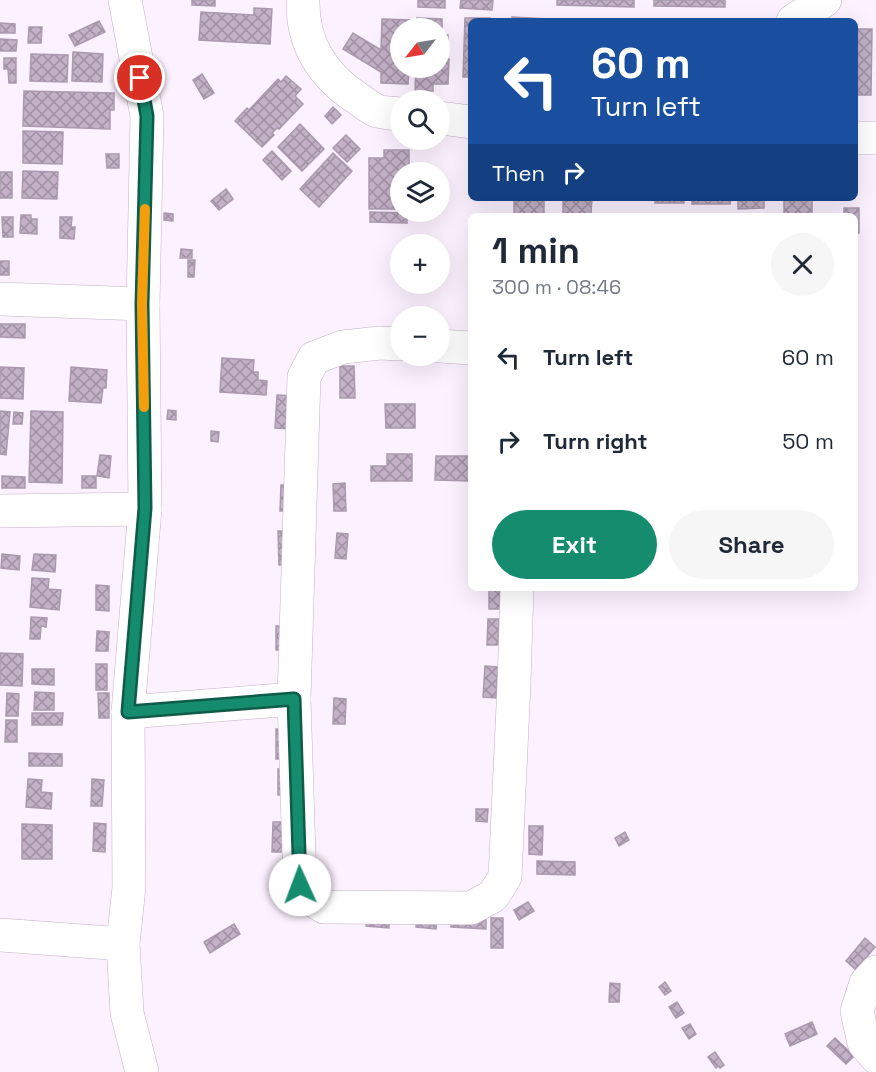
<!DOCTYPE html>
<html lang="en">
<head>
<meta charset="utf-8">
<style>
  body { margin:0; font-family:"Space Grotesk",sans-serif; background:#f6f6f7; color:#1f2937; height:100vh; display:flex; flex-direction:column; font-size:22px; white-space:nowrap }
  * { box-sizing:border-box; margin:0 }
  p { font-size:20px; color:#747a83 }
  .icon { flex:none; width:33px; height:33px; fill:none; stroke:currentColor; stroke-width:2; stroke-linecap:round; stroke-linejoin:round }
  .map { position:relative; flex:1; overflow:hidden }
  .details { position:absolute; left:468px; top:213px; width:390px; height:378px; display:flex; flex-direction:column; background:#fff; border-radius:9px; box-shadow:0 6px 24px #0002 }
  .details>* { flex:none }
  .banner { position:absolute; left:468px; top:18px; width:390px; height:183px; border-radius:9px; box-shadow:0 6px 24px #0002; background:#1a4fa0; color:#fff; overflow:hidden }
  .needle { width:39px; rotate:239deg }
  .tools { position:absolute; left:390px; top:18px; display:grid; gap:12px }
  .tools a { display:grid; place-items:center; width:60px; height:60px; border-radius:50%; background:#fff; box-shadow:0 6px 24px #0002; font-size:30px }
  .pin { position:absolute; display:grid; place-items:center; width:51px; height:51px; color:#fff; margin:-26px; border:3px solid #fff; border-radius:50%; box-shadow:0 2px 6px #0007 }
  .me { position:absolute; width:66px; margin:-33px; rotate:358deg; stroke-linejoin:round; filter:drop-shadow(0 0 4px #0008) }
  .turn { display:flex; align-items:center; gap:21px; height:126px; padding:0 24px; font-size:27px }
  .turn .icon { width:78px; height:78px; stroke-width:2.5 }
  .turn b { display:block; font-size:42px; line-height:51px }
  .then { display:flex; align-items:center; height:57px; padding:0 24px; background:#0003; gap:12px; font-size:22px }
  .round { display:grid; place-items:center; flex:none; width:63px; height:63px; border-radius:32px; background:#f6f6f7 }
  .headline { display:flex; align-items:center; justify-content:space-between; height:102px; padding:0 24px }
  h1 { font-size:36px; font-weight:700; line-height:45px }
  .cta { display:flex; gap:12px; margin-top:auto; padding:12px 24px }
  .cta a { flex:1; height:69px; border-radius:36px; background:#168c6e; color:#fff; font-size:24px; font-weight:700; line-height:69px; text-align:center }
  .cta a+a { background:#f6f6f7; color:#1f2937 }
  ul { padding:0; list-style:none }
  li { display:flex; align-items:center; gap:18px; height:84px; padding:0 24px }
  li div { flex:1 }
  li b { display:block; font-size:22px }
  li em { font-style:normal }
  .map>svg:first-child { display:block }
  .building { fill:url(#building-cross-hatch); stroke:#ab9aaf; stroke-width:1.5 }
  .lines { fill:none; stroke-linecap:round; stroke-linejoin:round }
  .minor-casing { stroke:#c3b1c7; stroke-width:34 }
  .minor { stroke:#fff; stroke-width:33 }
  .route-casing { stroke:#0e5b48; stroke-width:15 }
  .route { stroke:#168c6e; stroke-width:10 }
  .slow { stroke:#f59e0b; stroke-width:10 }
</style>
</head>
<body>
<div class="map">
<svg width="876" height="1072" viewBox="0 0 876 1072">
  <defs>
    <pattern id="building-cross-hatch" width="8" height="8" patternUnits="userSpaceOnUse" patternTransform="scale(1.5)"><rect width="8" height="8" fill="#c3b1c7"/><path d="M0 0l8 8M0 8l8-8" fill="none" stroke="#9f90a2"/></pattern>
  </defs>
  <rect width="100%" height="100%" fill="#fcf1ff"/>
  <g class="building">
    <path d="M 192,0 L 215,0 L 215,6 L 192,5 Z"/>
    <path d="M 418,0 L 445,0 L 445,8 L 418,7 Z"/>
    <path d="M 461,0 L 493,0 L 492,10 L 460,8 Z"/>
    <path d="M 557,0 L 634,0 L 634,7 L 557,5 Z"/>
    <path d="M 654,0 L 725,0 L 725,7 L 654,6 Z"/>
    <path d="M 254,8 L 272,9 L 270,44 L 199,40 L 201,12 L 254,15 Z"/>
    <path d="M 512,17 L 547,19 L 547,21 L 512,21 Z"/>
    <path d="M 417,18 L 442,19 L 442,35 L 448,35 L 448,50 L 441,50 L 441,59 L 449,59 L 448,84 L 433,84 L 433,91 L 415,91 L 416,68 L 440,68 L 440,28 L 417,28 Z"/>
    <path d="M 465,18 L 490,18 L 490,21 L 471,21 L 471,77 L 463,77 Z"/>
    <path d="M 382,19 L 410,20 L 410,28 L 400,28 L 400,68 L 409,68 L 408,84 L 381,83 L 381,72 L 343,49 L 353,33 L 381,50 Z"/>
    <path d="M 99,21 L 105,32 L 75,46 L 69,35 Z"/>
    <path d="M 0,23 L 15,24 L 15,33 L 0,33 Z"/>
    <path d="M 29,27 L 42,27 L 41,43 L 28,43 Z"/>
    <path d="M 855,29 L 872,29 L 871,95 L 855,95 Z"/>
    <path d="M 0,39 L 17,40 L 16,51 L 0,51 Z"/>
    <path d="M 73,52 L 103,54 L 102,82 L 72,81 Z"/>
    <path d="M 31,54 L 68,55 L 67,82 L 30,81 Z"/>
    <path d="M 4,58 L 16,58 L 16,83 L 9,83 L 8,69 L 4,69 Z"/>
    <path d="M 202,74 L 214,93 L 204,99 L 193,80 Z"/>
    <path d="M 286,76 L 301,89 L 295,96 L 303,104 L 279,129 L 277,128 L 272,133 L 274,135 L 262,147 L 235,121 L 247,108 L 249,110 L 278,79 L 281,82 Z"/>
    <path d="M 24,91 L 114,93 L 114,110 L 110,110 L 110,129 L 23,126 Z"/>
    <path d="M 333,107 L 341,115 L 332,124 L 325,116 Z"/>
    <path d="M 300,124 L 324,149 L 302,171 L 278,147 Z"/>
    <path d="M 23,131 L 63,132 L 62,164 L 23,163 Z"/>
    <path d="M 346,135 L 360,149 L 347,162 L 333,148 Z"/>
    <path d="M 384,150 L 409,150 L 409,172 L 400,172 L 400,209 L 369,209 L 369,158 L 384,158 Z"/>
    <path d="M 272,151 L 291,171 L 282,180 L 263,160 Z"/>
    <path d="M 333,153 L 352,171 L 319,207 L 300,189 Z"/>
    <path d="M 106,154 L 119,154 L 119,168 L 107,168 Z"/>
    <path d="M 23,171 L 58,172 L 57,199 L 22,198 Z"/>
    <rect x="0" y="172" width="12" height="26"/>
    <path d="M 226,189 L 233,199 L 219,210 L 211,201 Z"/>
    <path d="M 514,198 L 544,198 L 544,216 L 514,215 Z"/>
    <path d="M 563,198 L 592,198 L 591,214 L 563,213 Z"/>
    <rect x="655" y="198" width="29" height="5"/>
    <path d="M 692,198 L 731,198 L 730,204 L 692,204 Z"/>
    <path d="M 738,198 L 764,198 L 764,208 L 738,209 Z"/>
    <rect x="784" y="198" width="28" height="18"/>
    <path d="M 844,208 L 859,208 L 859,233 L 855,233 L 855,216 L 844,216 Z"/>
    <path d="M 370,212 L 407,213 L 407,223 L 370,222 Z"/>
    <path d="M 164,213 L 173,214 L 173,221 L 164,220 Z"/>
    <path d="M 21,215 L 31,215 L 31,219 L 37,219 L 37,234 L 20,233 Z"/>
    <path d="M 2,217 L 13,217 L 13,237 L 3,237 Z"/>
    <path d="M 60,217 L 72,217 L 71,227 L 75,227 L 74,239 L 60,238 Z"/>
    <path d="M 181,249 L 192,250 L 192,258 L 180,258 Z"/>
    <path d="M 188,260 L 195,260 L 194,277 L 188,277 Z"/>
    <rect x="0" y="261" width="9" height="14"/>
    <path d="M 0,324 L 25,324 L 25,338 L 0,337 Z"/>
    <path d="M 222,358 L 254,360 L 253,372 L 258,372 L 258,380 L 267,381 L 266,395 L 220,392 Z"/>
    <path d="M 340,366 L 354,366 L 355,398 L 340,398 Z"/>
    <path d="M 0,367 L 24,368 L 23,399 L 0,398 Z"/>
    <path d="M 71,367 L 107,370 L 106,388 L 103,388 L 101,403 L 69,401 Z"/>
    <path d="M 277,395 L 294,396 L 292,429 L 275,428 Z"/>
    <path d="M 385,404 L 415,404 L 415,428 L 386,428 Z"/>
    <path d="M 168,410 L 176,411 L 176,420 L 167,419 Z"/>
    <path d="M 0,411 L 10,412 L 6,455 L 0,454 Z"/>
    <path d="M 31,411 L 63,412 L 62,483 L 29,482 Z"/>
    <path d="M 14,412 L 23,413 L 22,424 L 13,424 Z"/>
    <path d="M 211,431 L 219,432 L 218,442 L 211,441 Z"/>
    <path d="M 387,454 L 412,454 L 412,481 L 371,481 L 371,466 L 387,466 Z"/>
    <path d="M 100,455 L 111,456 L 109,478 L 97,476 Z"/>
    <path d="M 436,456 L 471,456 L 471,481 L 435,480 Z"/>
    <path d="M 2,476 L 25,477 L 25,488 L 2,488 Z"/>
    <rect x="82" y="476" width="14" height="12"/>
    <path d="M 345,483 L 346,511 L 334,511 L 333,484 Z"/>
    <path d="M 281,485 L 293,485 L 293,511 L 280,511 Z"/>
    <path d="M 278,531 L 290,531 L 291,565 L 279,565 Z"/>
    <path d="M 337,533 L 348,534 L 346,559 L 335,558 Z"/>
    <path d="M 2,554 L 20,556 L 19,570 L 1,568 Z"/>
    <path d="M 34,554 L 56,555 L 55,572 L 32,570 Z"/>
    <path d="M 32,578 L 49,579 L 48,589 L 61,590 L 59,610 L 30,607 Z"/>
    <path d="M 96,585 L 109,586 L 109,611 L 96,610 Z"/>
    <rect x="489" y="588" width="11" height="21"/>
    <path d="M 31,617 L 47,618 L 46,627 L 41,626 L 40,639 L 30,639 Z"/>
    <path d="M 488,619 L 499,619 L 498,645 L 487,645 Z"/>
    <rect x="276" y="626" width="13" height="24"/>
    <path d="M 97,631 L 109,632 L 108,651 L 96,651 Z"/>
    <path d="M 0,653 L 23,654 L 22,686 L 0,685 Z"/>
    <rect x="96" y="664" width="11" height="26"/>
    <path d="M 485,666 L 498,667 L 496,698 L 483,697 Z"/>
    <path d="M 32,669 L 54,669 L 54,685 L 32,684 Z"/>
    <path d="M 35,692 L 54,693 L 54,710 L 34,710 Z"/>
    <path d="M 7,693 L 19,694 L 18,716 L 6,716 Z"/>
    <path d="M 98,693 L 109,693 L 109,718 L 99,718 Z"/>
    <path d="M 334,698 L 346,699 L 345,724 L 333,724 Z"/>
    <path d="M 32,713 L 63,713 L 62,725 L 32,725 Z"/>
    <path d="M 6,720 L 17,720 L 17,742 L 5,742 Z"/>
    <rect x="276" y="729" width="12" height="30"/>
    <path d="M 29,753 L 62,754 L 62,766 L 29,766 Z"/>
    <path d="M 278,769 L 290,769 L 289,795 L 278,795 Z"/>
    <path d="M 28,779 L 42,780 L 41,792 L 52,793 L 51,809 L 26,807 Z"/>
    <path d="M 92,779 L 104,780 L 102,806 L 91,806 Z"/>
    <path d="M 476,809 L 488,809 L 487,822 L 476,821 Z"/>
    <path d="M 273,822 L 283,822 L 283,852 L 272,852 Z"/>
    <path d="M 94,823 L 106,824 L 105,852 L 93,851 Z"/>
    <path d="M 22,824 L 52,825 L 52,859 L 22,859 Z"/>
    <path d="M 529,826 L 543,826 L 542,855 L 529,854 Z"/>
    <path d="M 625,832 L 629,840 L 619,846 L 615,838 Z"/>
    <path d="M 537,861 L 575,862 L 575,875 L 537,874 Z"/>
    <path d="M 528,902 L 534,911 L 519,920 L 514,910 Z"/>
    <path d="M 452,911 L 486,913 L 486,929 L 451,927 Z"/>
    <path d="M 367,912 L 389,913 L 389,928 L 366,926 Z"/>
    <path d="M 416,916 L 437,918 L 436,929 L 416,927 Z"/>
    <rect x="491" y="918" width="12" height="30"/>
    <path d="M 234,924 L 240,934 L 210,953 L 204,942 Z"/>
    <path d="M 865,938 L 875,947 L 856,970 L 846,961 Z"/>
    <path d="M 665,982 L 671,991 L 665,995 L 659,987 Z"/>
    <path d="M 610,983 L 620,984 L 619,1002 L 609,1002 Z"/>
    <path d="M 677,1002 L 684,1013 L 676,1018 L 669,1007 Z"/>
    <path d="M 812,1022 L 817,1034 L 790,1046 L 785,1034 Z"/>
    <path d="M 690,1024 L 696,1034 L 689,1039 L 682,1028 Z"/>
    <path d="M 835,1038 L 854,1056 L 846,1064 L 827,1046 Z"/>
    <path d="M 715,1052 L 724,1065 L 720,1068 L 719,1066 L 716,1068 L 708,1057 Z"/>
  </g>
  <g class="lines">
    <g class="minor-casing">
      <g id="minor">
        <path d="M 125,0 L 147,116 L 143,304 L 145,509 L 128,712 L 129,887 L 123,944 L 127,1013 L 142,1072"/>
        <path d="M 303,0 C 302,43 322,75 357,98 C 363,102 370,108 377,111 C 384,113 393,113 400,114"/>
        <path d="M 793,21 L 825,0"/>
        <path d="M 440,118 L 471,122"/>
        <path d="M 855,138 L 876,138"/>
        <path d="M 0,299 L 143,304"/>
        <path d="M 400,344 L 380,343 L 343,347 L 314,358 L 304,377 L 294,699 L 300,885 L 308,897 L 324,907 L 471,908 L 493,896 L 505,877 L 514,684 L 517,588"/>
        <path d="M 440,346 L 471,348"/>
        <path d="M 0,511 L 145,509"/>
        <path d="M 128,712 L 294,699"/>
        <path d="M 0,935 L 123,944"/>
        <path d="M 876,972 L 866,983 L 857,1011 L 864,1043 L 876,1057"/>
      </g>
    </g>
    <use href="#minor" class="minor"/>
  </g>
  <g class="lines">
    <g class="route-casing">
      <path id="route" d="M 140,78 L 147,116 L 142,304 L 145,508 L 128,712 L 294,699 L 300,885"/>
    </g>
    <use href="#route" class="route"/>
    <path class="slow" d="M 144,407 L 142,304 L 145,209"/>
  </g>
</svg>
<div class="tools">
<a><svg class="needle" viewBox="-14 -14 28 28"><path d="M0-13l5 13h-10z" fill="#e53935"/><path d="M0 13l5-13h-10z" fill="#747a83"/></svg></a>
<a><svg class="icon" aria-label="search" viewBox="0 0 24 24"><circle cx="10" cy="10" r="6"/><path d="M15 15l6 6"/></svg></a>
<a><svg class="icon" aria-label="layers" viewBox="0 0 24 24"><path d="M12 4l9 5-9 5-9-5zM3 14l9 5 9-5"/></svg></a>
<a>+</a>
<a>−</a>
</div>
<div class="pin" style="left:140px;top:78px;background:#d93025"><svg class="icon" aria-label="arrive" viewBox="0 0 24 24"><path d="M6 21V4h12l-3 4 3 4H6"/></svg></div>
<svg class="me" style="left:300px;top:885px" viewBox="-20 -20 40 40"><circle r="19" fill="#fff"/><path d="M0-13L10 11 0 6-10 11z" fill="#168c6e"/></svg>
<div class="banner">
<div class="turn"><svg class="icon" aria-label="left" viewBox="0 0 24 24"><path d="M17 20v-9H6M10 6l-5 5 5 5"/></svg><div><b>60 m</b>Turn left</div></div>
<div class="then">Then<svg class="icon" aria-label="right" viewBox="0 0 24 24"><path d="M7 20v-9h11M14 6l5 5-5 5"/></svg></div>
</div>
<section class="details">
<div class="headline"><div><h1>1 min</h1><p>300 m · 08:46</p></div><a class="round"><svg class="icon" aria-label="close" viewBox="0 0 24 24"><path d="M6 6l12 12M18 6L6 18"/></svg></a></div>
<ul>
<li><svg class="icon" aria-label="left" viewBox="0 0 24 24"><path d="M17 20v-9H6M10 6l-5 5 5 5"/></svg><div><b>Turn left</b></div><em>60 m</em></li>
<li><svg class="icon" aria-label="right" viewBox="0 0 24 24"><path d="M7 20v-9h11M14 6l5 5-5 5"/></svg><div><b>Turn right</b></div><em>50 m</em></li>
</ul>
<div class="cta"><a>Exit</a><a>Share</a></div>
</section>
</div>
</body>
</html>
